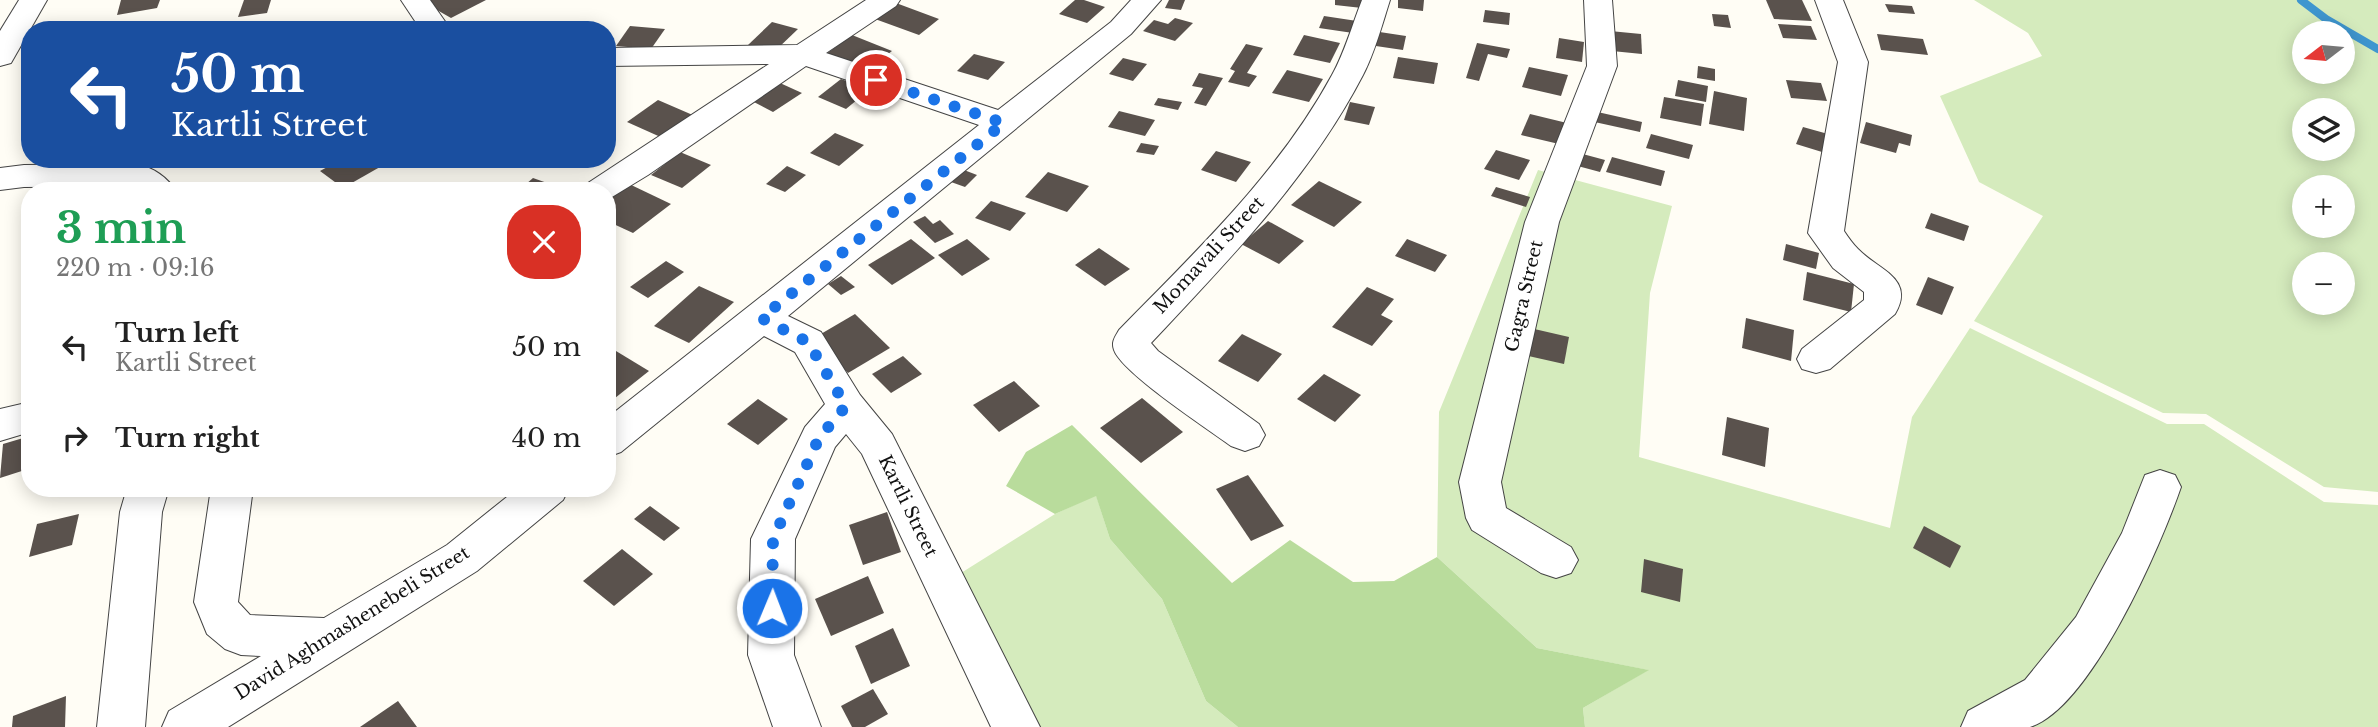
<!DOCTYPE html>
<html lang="en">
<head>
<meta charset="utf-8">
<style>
  body { margin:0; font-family:"Libre Baskerville",serif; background:#f2f2f2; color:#222; height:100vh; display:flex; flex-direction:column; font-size:26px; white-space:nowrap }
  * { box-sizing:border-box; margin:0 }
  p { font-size:23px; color:#767676 }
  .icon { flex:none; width:38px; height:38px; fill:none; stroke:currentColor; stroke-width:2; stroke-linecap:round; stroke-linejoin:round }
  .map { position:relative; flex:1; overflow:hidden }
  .details { position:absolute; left:21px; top:182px; width:595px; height:315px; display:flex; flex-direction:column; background:#fff; border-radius:28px; box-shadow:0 4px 18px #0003 }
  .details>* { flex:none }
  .banner { position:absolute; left:21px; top:21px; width:595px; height:147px; border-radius:28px; box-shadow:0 4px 18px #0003; background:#1a4fa0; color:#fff; overflow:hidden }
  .needle { width:46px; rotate:254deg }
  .tools { position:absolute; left:2292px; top:21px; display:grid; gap:14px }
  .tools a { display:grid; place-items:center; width:63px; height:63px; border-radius:50%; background:#fff; box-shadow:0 4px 18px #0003; font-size:35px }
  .pin { position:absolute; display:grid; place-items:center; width:60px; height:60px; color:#fff; margin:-30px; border:4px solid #fff; border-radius:50%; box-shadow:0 2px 7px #0007 }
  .me { position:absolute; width:77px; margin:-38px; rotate:1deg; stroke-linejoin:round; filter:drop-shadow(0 0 5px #0008) }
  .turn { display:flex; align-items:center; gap:24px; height:147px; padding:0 35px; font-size:32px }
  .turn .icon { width:91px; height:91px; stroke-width:2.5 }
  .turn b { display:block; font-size:49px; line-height:60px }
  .round { display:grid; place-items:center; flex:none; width:74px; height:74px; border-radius:28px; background:#f2f2f2 }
  .summary { display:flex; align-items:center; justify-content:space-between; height:119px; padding:0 35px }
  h1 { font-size:42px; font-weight:800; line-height:52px; color:#1e9e55 }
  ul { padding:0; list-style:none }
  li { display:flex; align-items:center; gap:21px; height:91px; padding:0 35px }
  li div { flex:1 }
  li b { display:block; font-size:26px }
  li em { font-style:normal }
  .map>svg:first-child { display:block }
  .green { fill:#d5ebbd; fill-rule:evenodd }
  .forest { fill:#b9dc9c }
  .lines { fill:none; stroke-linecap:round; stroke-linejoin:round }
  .stream { stroke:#3f96cf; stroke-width:8 }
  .building { fill:#5a524d }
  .minor-casing { stroke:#444; stroke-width:2 }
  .minor { fill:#fff; fill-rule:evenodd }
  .route { stroke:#1a73e8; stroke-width:12; stroke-dasharray:0 21.6 }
  .labels { text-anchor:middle; stroke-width:7; stroke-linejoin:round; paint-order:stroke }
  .street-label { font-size:18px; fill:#111; stroke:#fff }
</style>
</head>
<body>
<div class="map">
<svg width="2378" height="727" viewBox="0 0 2378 727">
  <rect width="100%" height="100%" fill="#fffdf5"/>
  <g class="green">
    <path d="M 1974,0 L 2378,0 L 2378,492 L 2324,487 L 2206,414 L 2163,413 L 1974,321 L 2043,216 L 1979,182 L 1940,96 L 2042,56 L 2028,33 ZM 2305,33 L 2343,33 L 2343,72 L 2305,72 ZM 2343,110 L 2343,149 L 2305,149 L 2305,110 ZM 2343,187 L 2343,226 L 2305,226 L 2305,187 ZM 2343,264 L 2343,303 L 2305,303 L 2305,264 Z"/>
    <path d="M 1538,170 L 1672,206 L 1650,293 L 1639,457 L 1890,528 L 1912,417 L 1970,328 L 2167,424 L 2204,424 L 2324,502 L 2378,505 L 2378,727 L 1585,727 L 1583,708 L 1648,670 L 1537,648 L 1437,557 L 1439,412 Z"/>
    <path d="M 1096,495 L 1110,539 L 1162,599 L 1206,701 L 1238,727 L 1036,727 L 961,573 L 1055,514 Z"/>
  </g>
  <path class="forest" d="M 1072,425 L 1232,583 L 1290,540 L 1353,582 L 1394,581 L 1437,557 L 1537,648 L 1649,670 L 1583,708 L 1585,727 L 1238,727 L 1206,701 L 1162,599 L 1110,539 L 1096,496 L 1055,514 L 1006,486 L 1026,452 Z"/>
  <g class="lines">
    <path class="stream" d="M 2301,0 L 2326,19 L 2378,49"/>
  </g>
  <g class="building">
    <path d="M 121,0 L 160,0 L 157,8 L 117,15 Z"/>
    <path d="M 244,0 L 271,0 L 267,13 L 238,17 Z"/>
    <path d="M 426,0 L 486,0 L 451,18 L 423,2 Z"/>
    <path d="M 1075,0 L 1084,0 L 1105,7 L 1087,23 L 1059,14 Z"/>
    <path d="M 1169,0 L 1185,0 L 1181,10 L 1165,8 Z"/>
    <path d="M 1335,0 L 1363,0 L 1362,8 L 1335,5 Z"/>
    <path d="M 1398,0 L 1424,0 L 1423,11 L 1398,8 Z"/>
    <path d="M 1766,0 L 1802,0 L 1812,21 L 1774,19 Z"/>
    <path d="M 896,3 L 939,19 L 919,35 L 875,19 Z"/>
    <path d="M 1885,4 L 1912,6 L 1915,14 L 1889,12 Z"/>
    <path d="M 1485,10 L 1510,13 L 1509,25 L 1483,22 Z"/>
    <path d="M 1712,14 L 1728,15 L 1731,28 L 1714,26 Z"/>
    <path d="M 1324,16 L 1357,21 L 1353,33 L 1319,28 Z"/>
    <path d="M 1175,18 L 1193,23 L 1175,41 L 1143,31 L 1154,20 L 1168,24 Z"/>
    <path d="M 772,22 L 798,29 L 775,51 L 748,45 Z"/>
    <path d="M 1778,24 L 1811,26 L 1817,40 L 1783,38 Z"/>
    <path d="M 630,26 L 665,29 L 651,49 L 616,46 Z"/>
    <path d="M 1373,31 L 1406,36 L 1403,50 L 1369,45 Z"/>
    <path d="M 1610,31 L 1641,34 L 1642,54 L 1612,51 Z"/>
    <path d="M 1877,34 L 1923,39 L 1928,55 L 1881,50 Z"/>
    <path d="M 852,35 L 892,51 L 866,71 L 826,54 Z"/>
    <path d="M 1304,35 L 1340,43 L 1330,63 L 1293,55 Z"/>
    <path d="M 1559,38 L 1584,42 L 1582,62 L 1556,58 Z"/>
    <path d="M 1477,43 L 1510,49 L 1507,58 L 1488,54 L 1479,81 L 1466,78 Z"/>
    <path d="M 1246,44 L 1263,48 L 1247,73 L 1257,76 L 1249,87 L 1228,82 L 1235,71 L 1230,69 Z"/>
    <path d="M 974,54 L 1005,62 L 988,80 L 957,71 Z"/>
    <path d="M 1398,57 L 1438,63 L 1434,84 L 1393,78 Z"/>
    <path d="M 1123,58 L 1147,64 L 1133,81 L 1109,74 Z"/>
    <path d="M 1698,66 L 1715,69 L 1715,81 L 1697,78 Z"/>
    <path d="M 1529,67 L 1568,75 L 1561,96 L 1522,87 Z"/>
    <path d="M 1287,70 L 1323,79 L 1309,102 L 1272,93 Z"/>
    <path d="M 1199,73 L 1223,78 L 1206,106 L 1194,103 L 1203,88 L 1192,86 Z"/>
    <path d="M 841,79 L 869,90 L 846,109 L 818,97 Z"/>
    <path d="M 1678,80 L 1708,86 L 1706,102 L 1675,96 Z"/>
    <path d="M 1786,80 L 1821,83 L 1827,101 L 1791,98 Z"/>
    <path d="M 780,83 L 802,93 L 773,112 L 752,101 Z"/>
    <path d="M 1714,91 L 1747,98 L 1744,131 L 1709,124 Z"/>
    <path d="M 1664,97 L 1704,104 L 1701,126 L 1660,118 Z"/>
    <path d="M 1158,98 L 1182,102 L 1178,110 L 1154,105 Z"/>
    <path d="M 658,100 L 695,116 L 665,139 L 627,122 Z"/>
    <path d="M 1350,102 L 1375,107 L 1369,125 L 1344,120 Z"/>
    <path d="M 1119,111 L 1155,120 L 1145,136 L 1108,127 Z"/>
    <path d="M 1593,111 L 1642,122 L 1640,132 L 1590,121 Z"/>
    <path d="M 1530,114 L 1567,123 L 1559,144 L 1521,135 Z"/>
    <path d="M 1866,122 L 1912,135 L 1910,146 L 1899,143 L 1896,153 L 1860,143 Z"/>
    <path d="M 1803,127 L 1828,134 L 1822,152 L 1796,144 Z"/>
    <path d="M 835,133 L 864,145 L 839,166 L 810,153 Z"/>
    <path d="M 1651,134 L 1693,145 L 1689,159 L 1646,148 Z"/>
    <path d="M 1141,143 L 1159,146 L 1154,155 L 1136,152 Z"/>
    <path d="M 1496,150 L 1530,160 L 1519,180 L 1484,169 Z"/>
    <path d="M 1216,151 L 1251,162 L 1236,182 L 1201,170 Z"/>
    <path d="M 680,152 L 711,165 L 682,188 L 651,175 Z"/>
    <path d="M 1579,153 L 1605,160 L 1600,172 L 1574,165 Z"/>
    <path d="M 1612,157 L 1665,171 L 1661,186 L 1606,172 Z"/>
    <path d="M 342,159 L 394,159 L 343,188 L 320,171 Z"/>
    <path d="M 787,166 L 806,175 L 785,192 L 766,184 Z"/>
    <path d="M 964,170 L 977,175 L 965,187 L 951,182 Z"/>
    <path d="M 1048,172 L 1089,186 L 1067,212 L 1025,197 Z"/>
    <path d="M 533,178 L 567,190 L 567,191 L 518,191 Z"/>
    <path d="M 1319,181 L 1362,202 L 1334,227 L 1291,205 Z"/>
    <path d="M 627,183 L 671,204 L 633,233 L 607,221 L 607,197 Z"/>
    <path d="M 1496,187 L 1530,197 L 1526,207 L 1491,196 Z"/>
    <path d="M 991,201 L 1026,213 L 1010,231 L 975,218 Z"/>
    <path d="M 1931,213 L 1969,226 L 1964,241 L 1925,228 Z"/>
    <path d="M 925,216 L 933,224 L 940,220 L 954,234 L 935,243 L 913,222 Z"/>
    <path d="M 1268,221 L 1304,241 L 1279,264 L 1241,244 Z"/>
    <path d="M 911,239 L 935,258 L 892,285 L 868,265 Z"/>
    <path d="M 967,239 L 990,259 L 962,276 L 938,255 Z"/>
    <path d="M 1407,239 L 1447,255 L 1435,272 L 1395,256 Z"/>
    <path d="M 1786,244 L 1819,253 L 1816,269 L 1783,260 Z"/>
    <path d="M 1099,248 L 1130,269 L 1105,286 L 1075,265 Z"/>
    <path d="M 666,261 L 684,272 L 648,298 L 630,287 Z"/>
    <path d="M 1807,272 L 1854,284 L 1851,312 L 1803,300 Z"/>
    <path d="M 841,276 L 855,287 L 841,295 L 828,284 Z"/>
    <path d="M 1928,277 L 1954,287 L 1942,315 L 1916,305 Z"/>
    <path d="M 699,286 L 734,302 L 689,343 L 654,326 Z"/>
    <path d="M 1367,287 L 1394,299 L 1381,315 L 1393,321 L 1372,346 L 1332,327 Z"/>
    <path d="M 855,314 L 890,348 L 848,373 L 814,338 Z"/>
    <path d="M 1746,318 L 1794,330 L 1791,361 L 1742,348 Z"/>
    <path d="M 1530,328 L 1569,337 L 1564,364 L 1524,355 Z"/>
    <path d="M 1242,334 L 1282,354 L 1258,382 L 1218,361 Z"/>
    <path d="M 616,351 L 649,371 L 610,402 L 607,400 L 607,358 Z"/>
    <path d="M 903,356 L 922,374 L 891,393 L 872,374 Z"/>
    <path d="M 1324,374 L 1361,395 L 1335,422 L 1297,399 Z"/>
    <path d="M 1014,381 L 1040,406 L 999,432 L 973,405 Z"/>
    <path d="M 1142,398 L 1183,432 L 1141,463 L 1100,428 Z"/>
    <path d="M 758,399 L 788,419 L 758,445 L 727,424 Z"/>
    <path d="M 1727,417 L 1769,428 L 1765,467 L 1722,455 Z"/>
    <path d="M 30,436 L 28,469 L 0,478 L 3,444 Z"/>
    <path d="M 1248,475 L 1284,526 L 1251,541 L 1216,489 Z"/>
    <path d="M 650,506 L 680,528 L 664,541 L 634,519 Z"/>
    <path d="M 887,512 L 901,552 L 863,565 L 849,525 Z"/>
    <path d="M 79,514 L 72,545 L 29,557 L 37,524 Z"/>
    <path d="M 1924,526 L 1961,546 L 1950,568 L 1913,548 Z"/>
    <path d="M 622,549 L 653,574 L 614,606 L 583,581 Z"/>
    <path d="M 1644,559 L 1683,569 L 1680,602 L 1641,592 Z"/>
    <path d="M 868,576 L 884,613 L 831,636 L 815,599 Z"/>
    <path d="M 893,628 L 910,666 L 871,684 L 855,646 Z"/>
    <path d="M 873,689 L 888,714 L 865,727 L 852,727 L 841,706 Z"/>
    <path d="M 66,696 L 65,727 L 12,727 L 13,716 Z"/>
    <path d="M 398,701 L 417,727 L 360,727 Z"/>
  </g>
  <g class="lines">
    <g class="minor-casing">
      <g id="minor">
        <path d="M 19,0 L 47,0 L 11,63 L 0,66 L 0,31 Z"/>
        <path d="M 401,0 L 430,0 L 451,30 L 421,30 Z"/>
        <path d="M 866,0 L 900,0 L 896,6 L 826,53 L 998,110 L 1111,22 L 1131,0 L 1161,0 L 1131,34 L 788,316 L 821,332 L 860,395 L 892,434 L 1040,727 L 991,727 L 862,454 L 846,434 L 835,447 L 795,539 L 794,655 L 821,727 L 773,727 L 748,655 L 751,539 L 805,427 L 825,404 L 795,352 L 764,336 L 621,452 L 607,457 L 607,418 L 979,125 L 806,66 L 648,175 L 607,200 L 607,191 L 583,191 L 588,183 L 769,64 L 607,66 L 607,48 L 797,45 Z"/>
        <path d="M 1362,0 L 1390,0 C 1382,25 1375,52 1363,75 C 1310,177 1229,260 1151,343 L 1158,351 L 1259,424 L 1265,435 L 1259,446 L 1245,451 L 1231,446 C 1208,429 1122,373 1114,350 C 1111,342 1115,337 1119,330 C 1196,251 1279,173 1332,75 C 1345,52 1352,25 1362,0 Z"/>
        <path d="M 1584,0 L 1612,0 L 1617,66 L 1559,222 L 1501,482 L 1506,508 L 1571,547 L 1578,560 L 1571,573 L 1556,578 L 1541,573 L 1472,530 L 1466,518 L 1459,482 L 1525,222 L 1587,66 Z"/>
        <path d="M 1815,0 L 1843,0 L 1868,62 L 1844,231 C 1848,237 1853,244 1858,249 C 1878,270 1916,278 1895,314 L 1830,369 L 1816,373 L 1802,369 L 1797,359 L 1802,349 L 1864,300 L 1864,292 L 1833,268 L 1808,233 L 1838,62 Z"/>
        <path d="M 138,164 C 153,168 167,177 176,191 L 137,191 L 130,186 L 24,187 L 0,190 L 0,168 L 24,165 Z"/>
        <path d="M 30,402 L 30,432 L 0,441 L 0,409 Z"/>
        <path d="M 2160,470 L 2175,475 L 2181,487 C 2161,545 2091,708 2030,727 C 2016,727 1977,727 1961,727 L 1968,711 L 2025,680 L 2076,617 L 2122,533 L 2145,475 Z"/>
        <path d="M 127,488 L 169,488 L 162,512 L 145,727 L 97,727 L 120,512 Z"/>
        <path d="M 211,488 L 253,488 L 238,602 L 250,615 L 324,618 L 447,545 L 518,488 L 569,488 L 563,500 L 477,571 L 228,727 L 162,727 L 169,711 L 261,656 L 241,655 L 225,649 L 207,634 L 194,602 Z"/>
      </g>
    </g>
    <use href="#minor" class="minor"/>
  </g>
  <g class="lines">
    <path class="route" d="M 772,608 L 773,539 L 819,438 L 846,406 L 808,342 L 761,318 L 1004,123 L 876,80"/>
  </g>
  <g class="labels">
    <g class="street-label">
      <text transform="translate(1209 255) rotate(-47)" y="6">Momavali Street</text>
      <text transform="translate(1524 296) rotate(-77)" y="6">Gagra Street</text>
      <text transform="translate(908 506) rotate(64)" y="6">Kartli Street</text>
      <text transform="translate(352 623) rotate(-32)" y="6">David Aghmashenebeli Street</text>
    </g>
  </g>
</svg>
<div class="tools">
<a><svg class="needle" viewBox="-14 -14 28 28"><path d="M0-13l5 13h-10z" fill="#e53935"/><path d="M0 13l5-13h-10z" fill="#767676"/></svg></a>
<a><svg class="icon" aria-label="layers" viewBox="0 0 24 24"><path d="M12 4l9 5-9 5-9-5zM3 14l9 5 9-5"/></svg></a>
<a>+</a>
<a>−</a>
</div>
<div class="pin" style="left:876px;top:80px;background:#d93025"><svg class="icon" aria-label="arrive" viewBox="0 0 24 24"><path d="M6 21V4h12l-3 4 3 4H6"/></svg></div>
<svg class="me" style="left:772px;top:608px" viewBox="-20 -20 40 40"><circle r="17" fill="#1a73e8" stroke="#fff" stroke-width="3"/><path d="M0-11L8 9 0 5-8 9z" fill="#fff"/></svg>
<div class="banner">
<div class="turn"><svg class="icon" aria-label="left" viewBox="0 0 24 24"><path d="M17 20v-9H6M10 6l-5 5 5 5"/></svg><div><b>50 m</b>Kartli Street</div></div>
</div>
<section class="details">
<div class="summary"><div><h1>3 min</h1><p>220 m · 09:16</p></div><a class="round" style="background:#d93025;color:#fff"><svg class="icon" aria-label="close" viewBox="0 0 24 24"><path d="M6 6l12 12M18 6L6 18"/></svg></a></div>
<ul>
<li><svg class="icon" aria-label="left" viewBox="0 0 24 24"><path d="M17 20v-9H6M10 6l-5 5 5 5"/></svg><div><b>Turn left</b><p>Kartli Street</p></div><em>50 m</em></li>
<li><svg class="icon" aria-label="right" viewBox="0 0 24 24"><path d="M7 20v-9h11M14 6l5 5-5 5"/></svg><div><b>Turn right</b></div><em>40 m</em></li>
</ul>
</section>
</div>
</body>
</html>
